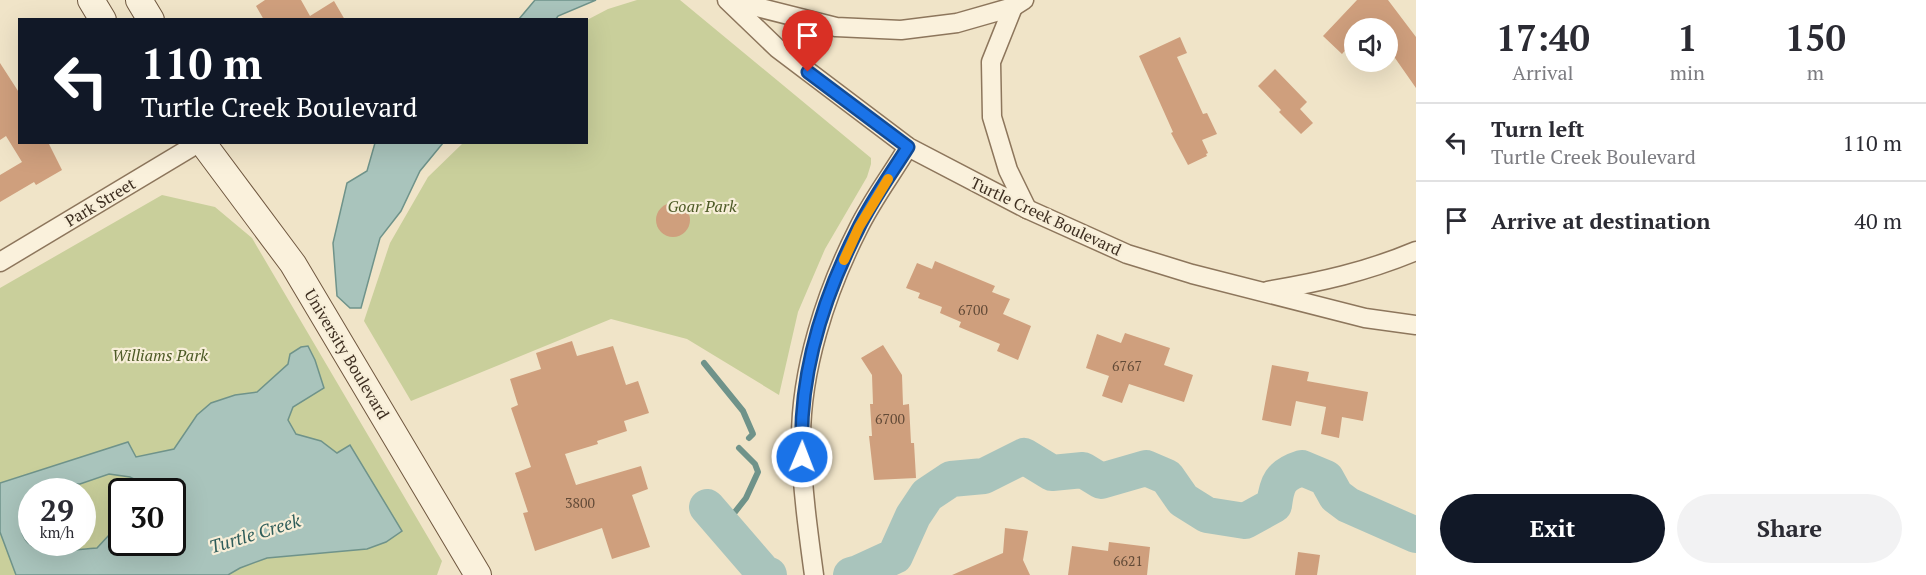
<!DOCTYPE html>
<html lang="en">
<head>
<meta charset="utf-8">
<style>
  body { margin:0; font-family:"PT Serif",serif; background:#f2f2f3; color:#2b2b33; height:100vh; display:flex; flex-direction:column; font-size:22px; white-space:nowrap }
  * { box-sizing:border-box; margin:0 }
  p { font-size:20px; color:#7c7c81 }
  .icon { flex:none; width:33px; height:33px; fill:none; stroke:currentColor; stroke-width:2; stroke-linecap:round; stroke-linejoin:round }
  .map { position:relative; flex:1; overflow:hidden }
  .details { display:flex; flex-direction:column; background:#fff; width:510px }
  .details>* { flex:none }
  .banner { position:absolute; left:18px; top:18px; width:570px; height:126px; border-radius:0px; box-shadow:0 6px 24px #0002; background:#111827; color:#fff; overflow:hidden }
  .tools { position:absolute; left:1344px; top:18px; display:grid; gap:12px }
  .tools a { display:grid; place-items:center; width:54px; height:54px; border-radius:50%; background:#fff; box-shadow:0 6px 24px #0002; font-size:30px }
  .speed { position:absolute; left:18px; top:478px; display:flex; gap:12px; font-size:30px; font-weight:700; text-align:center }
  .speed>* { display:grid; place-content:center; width:78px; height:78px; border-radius:50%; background:#fff; box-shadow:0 6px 24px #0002; line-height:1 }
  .speed small { font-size:15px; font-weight:400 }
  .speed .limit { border:3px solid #111; border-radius:9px; background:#fff; color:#111 }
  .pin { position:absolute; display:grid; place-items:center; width:51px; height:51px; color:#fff; margin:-62px -26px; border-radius:50% 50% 50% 0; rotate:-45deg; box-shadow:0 0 6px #0007 }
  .pin .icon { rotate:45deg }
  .me { position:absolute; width:66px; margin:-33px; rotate:1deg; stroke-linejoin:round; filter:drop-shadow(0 0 4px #0008) }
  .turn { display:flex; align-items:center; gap:21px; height:126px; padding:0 24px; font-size:27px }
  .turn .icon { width:78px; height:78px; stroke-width:2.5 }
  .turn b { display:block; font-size:42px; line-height:51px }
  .eta { display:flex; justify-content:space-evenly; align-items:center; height:102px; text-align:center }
  .eta b { font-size:36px; font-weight:700; line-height:42px }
  .primary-button { display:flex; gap:12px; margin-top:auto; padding:12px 24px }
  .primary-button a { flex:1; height:69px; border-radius:36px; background:#111827; color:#fff; font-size:24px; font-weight:700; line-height:69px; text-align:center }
  .primary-button a+a { background:#f2f2f3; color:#2b2b33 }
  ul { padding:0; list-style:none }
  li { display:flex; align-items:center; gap:18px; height:78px; padding:0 24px; border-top:2px solid #e1e1e2 }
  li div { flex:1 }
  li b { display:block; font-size:22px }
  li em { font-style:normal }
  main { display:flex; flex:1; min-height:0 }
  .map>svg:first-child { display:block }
  .green { fill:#c9cf9b; fill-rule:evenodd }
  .water { fill:#a9c4bc; stroke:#6f938a; stroke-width:1.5; fill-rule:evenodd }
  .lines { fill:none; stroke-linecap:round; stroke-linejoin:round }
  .stream { stroke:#6f938a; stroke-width:6 }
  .river { stroke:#a9c4bc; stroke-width:36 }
  .building { fill:#cf9f7d }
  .street-casing { stroke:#8d765c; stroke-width:21 }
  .secondary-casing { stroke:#6f573f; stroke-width:28 }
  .street { stroke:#faf1dc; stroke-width:18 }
  .secondary { stroke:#faf1dc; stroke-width:26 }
  .route-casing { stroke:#114b97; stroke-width:15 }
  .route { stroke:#1a73e8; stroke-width:10 }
  .slow { stroke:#f59e0b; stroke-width:10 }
  .labels { text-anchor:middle; stroke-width:4.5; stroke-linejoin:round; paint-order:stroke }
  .number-label { font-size:14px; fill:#624a37 }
  .street-label { font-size:16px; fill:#3d2e20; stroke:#f7eed8 }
  .park-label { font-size:16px; font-style:italic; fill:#4d5a26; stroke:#f7eed8 }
  .water-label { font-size:18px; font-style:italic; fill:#2f5d5a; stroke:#f7eed8 }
</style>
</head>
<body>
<main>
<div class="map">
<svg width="1416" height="575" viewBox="0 0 1416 575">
  <rect width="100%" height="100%" fill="#f0e4c8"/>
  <g class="green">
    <path d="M 637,0 L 680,0 L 871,158 L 871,164 L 867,177 L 825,249 L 798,312 L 779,395 L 687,339 L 611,319 L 411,401 L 364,321 L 390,243 L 428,177 L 463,143 L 586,142 L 587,20 L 608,9 Z"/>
    <path d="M 162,195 L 215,207 L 252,238 L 442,561 L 437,575 L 0,575 L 0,288 ZM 32,492 L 82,492 L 82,543 L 32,543 ZM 122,492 L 172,492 L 172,543 L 122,543 Z"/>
  </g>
  <g class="water">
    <path d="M 535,0 L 596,0 L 558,16 L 556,19 L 519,19 Z"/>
    <path d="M 375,143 L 443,143 L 420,171 L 401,211 L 380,238 L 361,308 L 350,308 L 337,296 L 333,243 L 347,183 L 367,171 Z"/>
    <path d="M 308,346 L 315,360 L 324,388 L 293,407 L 288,420 L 296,434 L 321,441 L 337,453 L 350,445 L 402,531 L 386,542 L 367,549 L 267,558 L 240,568 L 228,575 L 16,575 L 0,532 L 0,483 L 128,442 L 136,457 L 174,449 L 197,415 L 211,403 L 235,395 L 257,392 L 288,364 L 290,354 L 301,347 ZM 109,474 L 130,477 L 136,480 L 138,492 L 172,492 L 172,543 L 122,543 L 121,522 L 97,548 C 69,549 20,565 20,519 C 20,511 24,503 31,500 L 32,492 L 53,492 L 71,484 L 80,484 Z"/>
  </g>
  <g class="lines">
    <g class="stream">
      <path d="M 704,363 L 743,411 L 753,434 L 749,438"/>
      <path d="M 724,526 L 746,498 L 758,472 L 755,464 L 739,448"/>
    </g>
    <g class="river">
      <path d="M 707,507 L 764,573 L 769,575"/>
      <path d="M 851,575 L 858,573 L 895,556 L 913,516 L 927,495 L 951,479 L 984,476 L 1024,456 L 1052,473 L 1083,470 L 1101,481 L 1146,468 L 1167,477 L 1183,500 L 1207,515 L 1245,521 L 1274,505 C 1277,483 1280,475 1302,468 L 1326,478 L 1336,496 L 1348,505 L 1416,535"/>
    </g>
  </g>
  <g class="building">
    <path d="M 265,0 L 301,0 L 310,16 L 334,1 L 345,20 L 264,20 L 256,6 Z"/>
    <path d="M 1357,0 L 1388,0 L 1416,37 L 1416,88 L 1388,48 L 1388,28 L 1354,28 L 1354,40 L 1342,54 L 1323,36 Z"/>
    <path d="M 1180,37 L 1187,53 L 1177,57 L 1203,114 L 1207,113 L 1217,134 L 1202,140 L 1208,153 L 1206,154 L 1207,156 L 1188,165 L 1171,133 L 1173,132 L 1139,56 Z"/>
    <path d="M 0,63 L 20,94 L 20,142 L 48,142 L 62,170 L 36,185 L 34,182 L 0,202 L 0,175 L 22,162 L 6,136 L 0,140 Z"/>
    <path d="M 1275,69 L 1307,102 L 1300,109 L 1313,123 L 1301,134 L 1279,112 L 1281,110 L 1258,86 Z"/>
    <circle cx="673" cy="220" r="17"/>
    <path d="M 935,261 L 995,286 L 992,292 L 1010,299 L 1003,314 L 1031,326 L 1018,360 L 997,351 L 1000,344 L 959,327 L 961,322 L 940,313 L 942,307 L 918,298 L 920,293 L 906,288 L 917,263 L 932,269 Z"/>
    <path d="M 1125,333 L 1170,348 L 1164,365 L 1193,375 L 1184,402 L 1129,384 L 1122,403 L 1102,396 L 1109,376 L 1086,368 L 1097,334 L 1121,343 Z"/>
    <path d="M 572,341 L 577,356 L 613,346 L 626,385 L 638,381 L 649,413 L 624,421 L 627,431 L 597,441 L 598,444 L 565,454 L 576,485 L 641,466 L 648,489 L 632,495 L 650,547 L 612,559 L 602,528 L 535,551 L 523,513 L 528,512 L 515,473 L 531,467 L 511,408 L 518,405 L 510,379 L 541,369 L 536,353 Z"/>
    <path d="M 883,345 L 902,375 L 903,405 L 909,404 L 911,443 L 914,443 L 916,478 L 874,480 L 869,436 L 872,436 L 870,404 L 873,404 L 872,375 L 861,358 Z"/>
    <path d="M 1272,365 L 1309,372 L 1307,381 L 1368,392 L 1363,421 L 1342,417 L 1339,438 L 1321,434 L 1326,407 L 1296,401 L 1291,426 L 1262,420 Z"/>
    <path d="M 1005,528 L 1028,531 L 1023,560 L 1030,575 L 952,575 L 1003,553 Z"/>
    <path d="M 1109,542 L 1150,547 L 1147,575 L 1068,575 L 1072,546 L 1108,551 Z"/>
    <path d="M 1298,552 L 1320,555 L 1317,575 L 1295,575 Z"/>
  </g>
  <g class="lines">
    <g class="street-casing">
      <g id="street">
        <path d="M 727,0 L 777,48 L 908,147 L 1027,209 L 1127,254 L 1192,274 L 1365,318 L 1416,325"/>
        <path d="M 729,0 L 836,27 L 901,30 L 957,23 L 1013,7 L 1024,0"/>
        <path d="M 1013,7 L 991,62 L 992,117 L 1008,170 L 1027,209"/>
        <path d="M 0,262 L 200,142"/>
        <path d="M 1267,291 C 1320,282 1366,272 1416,251"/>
        <path d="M 814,575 C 808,531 802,487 801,443 C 800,371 826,292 858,229 C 872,200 892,174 908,147"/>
      </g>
    </g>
    <g class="secondary-casing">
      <g id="secondary">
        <path d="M 91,0 L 103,20"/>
        <path d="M 139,0 L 151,20"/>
        <path d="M 202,142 L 293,264 L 478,575"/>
      </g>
    </g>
    <use href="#street" class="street"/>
    <use href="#secondary" class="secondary"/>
  </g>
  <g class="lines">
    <g class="route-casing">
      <path id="route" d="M 802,457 C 798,378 823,298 858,229 C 872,200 891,174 908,147 L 808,72"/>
    </g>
    <use href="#route" class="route"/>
    <path class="slow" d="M 844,260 L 859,227 L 888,179"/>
  </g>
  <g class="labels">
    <g class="number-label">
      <text x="973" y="315">6700</text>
      <text x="1127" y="371">6767</text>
      <text x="890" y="424">6700</text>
      <text x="580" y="508">3800</text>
      <text x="1128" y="566">6621</text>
    </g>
    <g class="street-label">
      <text transform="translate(100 202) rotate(-31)" y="6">Park Street</text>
      <text transform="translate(1046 216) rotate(25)" y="6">Turtle Creek Boulevard</text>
      <text transform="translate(347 354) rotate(59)" y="6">University Boulevard</text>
    </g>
    <g class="park-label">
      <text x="702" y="212">Goar Park</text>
      <text x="160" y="361">Williams Park</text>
    </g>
    <g class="water-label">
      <text transform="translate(255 534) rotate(-17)" y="6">Turtle Creek</text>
    </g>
  </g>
</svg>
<div class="tools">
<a><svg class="icon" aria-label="sound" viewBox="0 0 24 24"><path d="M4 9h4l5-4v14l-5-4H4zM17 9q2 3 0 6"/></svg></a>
</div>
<div class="speed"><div>29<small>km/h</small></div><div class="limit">30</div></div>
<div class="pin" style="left:808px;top:72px;background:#d93025"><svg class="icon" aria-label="arrive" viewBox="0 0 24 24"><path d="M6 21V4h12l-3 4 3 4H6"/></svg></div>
<svg class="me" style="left:802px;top:457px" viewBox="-20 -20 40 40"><circle r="17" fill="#1a73e8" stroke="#fff" stroke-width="3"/><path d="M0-11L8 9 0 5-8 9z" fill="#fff"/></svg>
<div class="banner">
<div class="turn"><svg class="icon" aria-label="left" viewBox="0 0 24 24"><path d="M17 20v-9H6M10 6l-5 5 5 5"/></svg><div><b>110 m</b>Turtle Creek Boulevard</div></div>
</div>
</div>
<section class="details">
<div class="eta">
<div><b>17:40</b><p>Arrival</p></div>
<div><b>1</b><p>min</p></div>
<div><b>150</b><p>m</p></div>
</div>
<ul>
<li><svg class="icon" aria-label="left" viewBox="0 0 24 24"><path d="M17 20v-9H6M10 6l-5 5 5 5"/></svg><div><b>Turn left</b><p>Turtle Creek Boulevard</p></div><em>110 m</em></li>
<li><svg class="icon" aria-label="arrive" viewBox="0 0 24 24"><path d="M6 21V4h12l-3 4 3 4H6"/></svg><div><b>Arrive at destination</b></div><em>40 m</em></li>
</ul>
<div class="primary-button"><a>Exit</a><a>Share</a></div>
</section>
</main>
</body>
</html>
